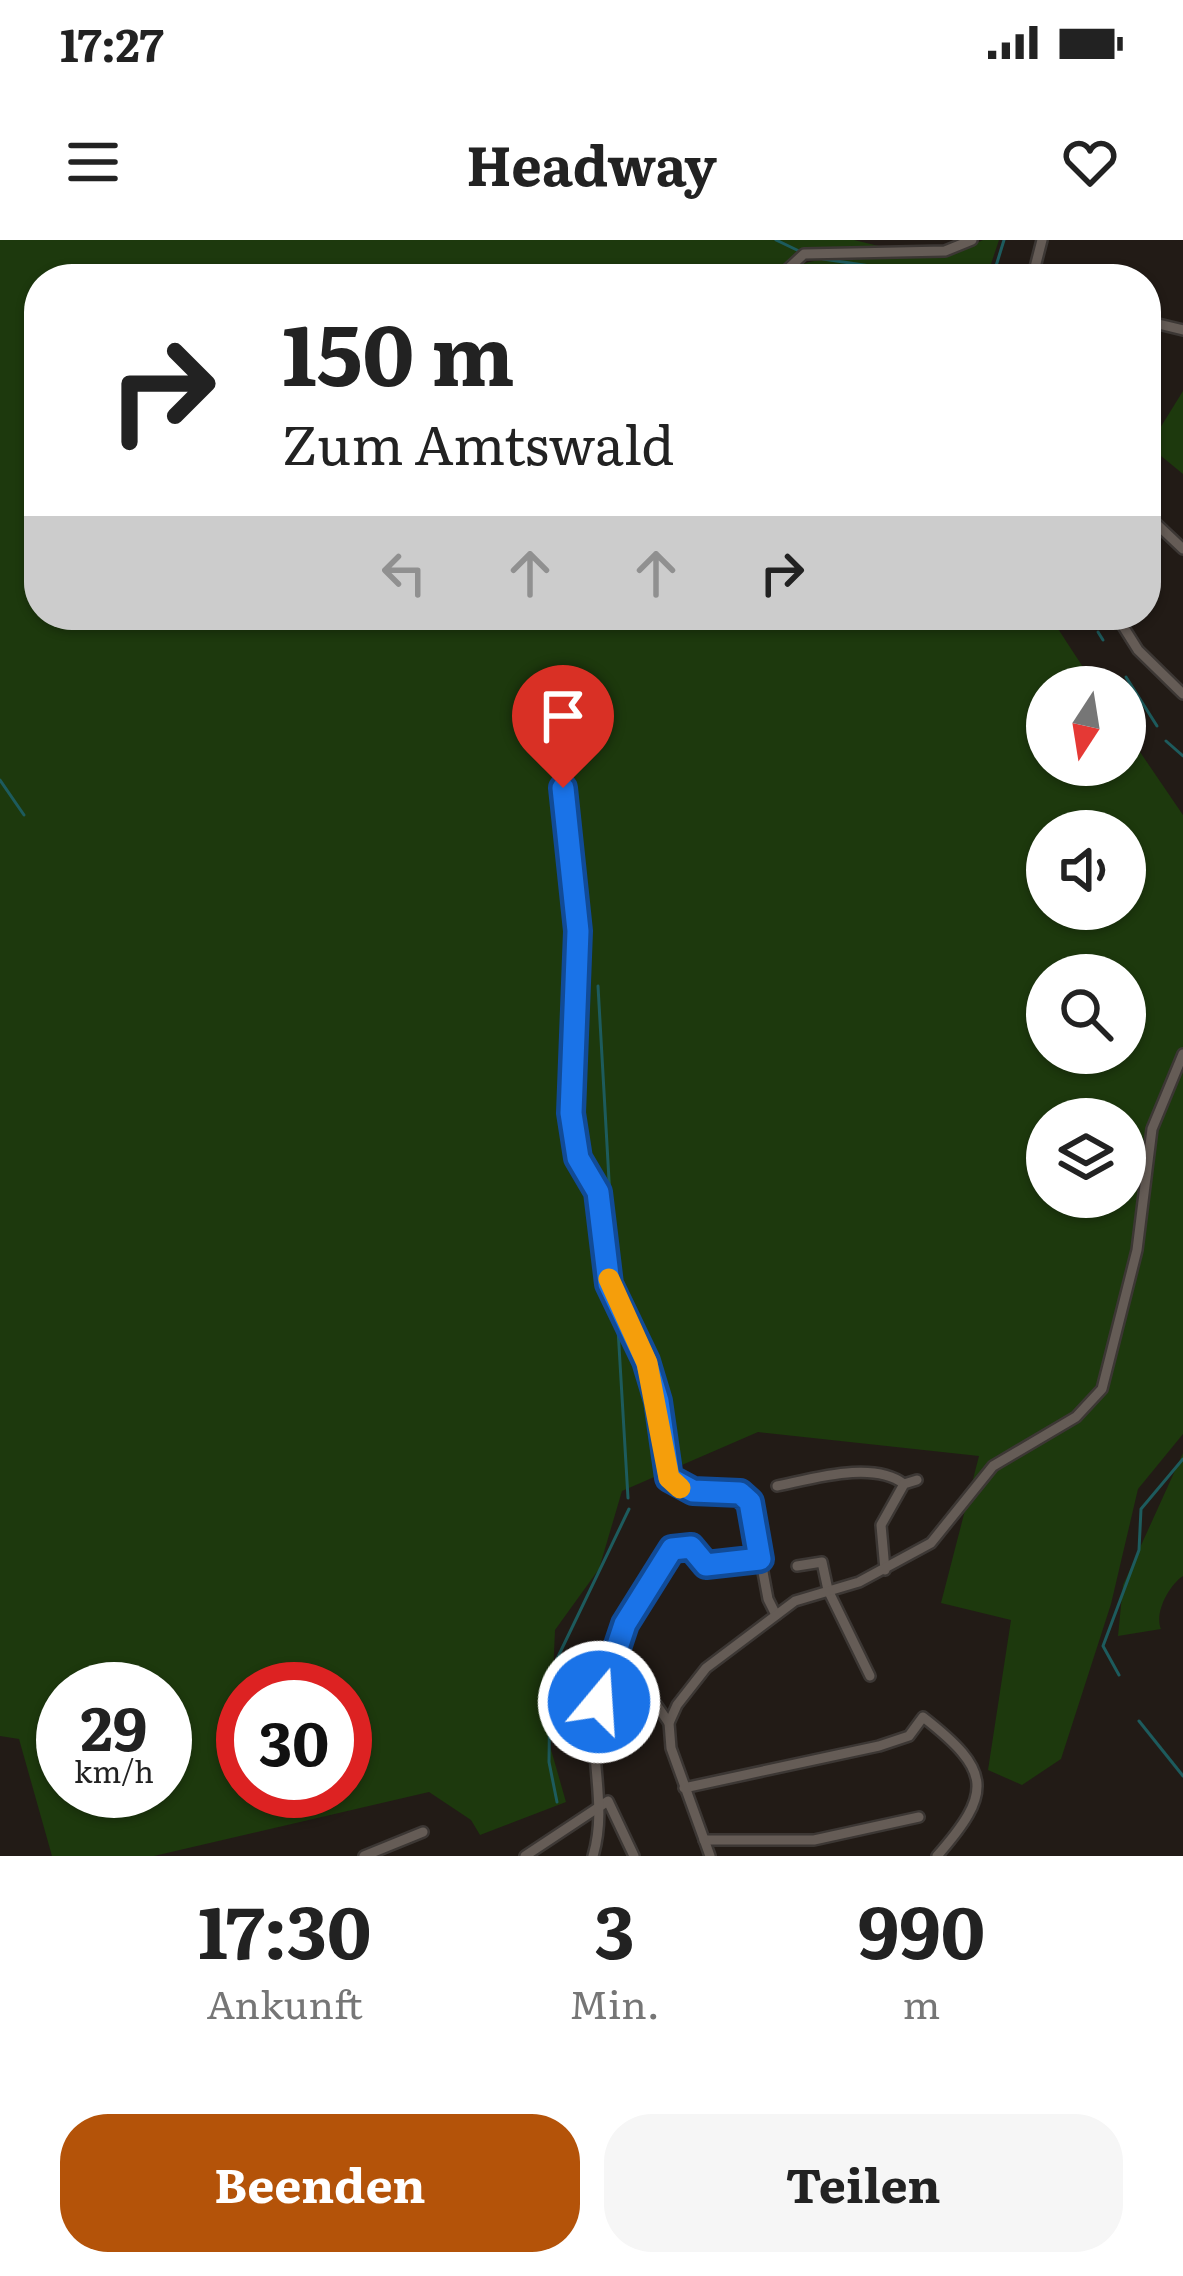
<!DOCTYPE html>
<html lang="de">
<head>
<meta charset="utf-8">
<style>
  body { margin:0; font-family:Literata,serif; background:#f6f6f6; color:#222; height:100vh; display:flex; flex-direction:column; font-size:45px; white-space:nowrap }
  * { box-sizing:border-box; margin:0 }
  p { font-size:39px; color:#767676 }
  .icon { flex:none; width:66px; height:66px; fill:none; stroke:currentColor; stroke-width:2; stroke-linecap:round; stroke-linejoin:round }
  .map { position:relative; height:1616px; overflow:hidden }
  .details { display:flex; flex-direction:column; background:#fff; flex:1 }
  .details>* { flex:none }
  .hud { position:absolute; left:24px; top:24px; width:1137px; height:366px; border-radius:48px; box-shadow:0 3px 9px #0004; background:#fff; color:#222; overflow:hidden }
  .needle { width:78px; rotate:192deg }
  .controls { position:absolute; left:1026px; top:426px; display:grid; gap:24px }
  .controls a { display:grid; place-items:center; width:120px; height:120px; border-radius:50%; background:#fff; box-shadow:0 3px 9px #0004; font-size:60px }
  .speed { position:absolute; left:36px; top:1422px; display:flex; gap:24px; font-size:60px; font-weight:700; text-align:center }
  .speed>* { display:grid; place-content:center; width:156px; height:156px; border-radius:50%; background:#fff; box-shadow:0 3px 9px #0004; line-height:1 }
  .speed small { font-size:30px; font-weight:400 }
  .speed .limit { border:18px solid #d22; background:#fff; color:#111 }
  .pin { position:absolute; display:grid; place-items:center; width:102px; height:102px; color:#fff; margin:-123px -51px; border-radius:50% 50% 50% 0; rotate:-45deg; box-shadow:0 0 12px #0007 }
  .pin .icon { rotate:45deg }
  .me { position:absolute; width:132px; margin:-66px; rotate:18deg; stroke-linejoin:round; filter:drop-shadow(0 0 9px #0008) }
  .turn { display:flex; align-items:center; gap:42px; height:252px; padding:0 60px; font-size:54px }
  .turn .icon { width:156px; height:156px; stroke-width:2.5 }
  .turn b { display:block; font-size:84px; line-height:102px }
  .lanes { display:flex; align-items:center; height:114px; padding:0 60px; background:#0003; justify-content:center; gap:60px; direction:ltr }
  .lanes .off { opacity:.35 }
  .eta { display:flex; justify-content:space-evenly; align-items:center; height:204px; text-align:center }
  .eta b { font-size:72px; font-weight:700; line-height:84px }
  .primary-button { display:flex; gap:24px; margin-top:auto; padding:24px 60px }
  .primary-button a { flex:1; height:138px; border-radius:48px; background:#b45309; color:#fff; font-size:48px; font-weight:700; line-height:138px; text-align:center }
  .primary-button a+a { background:#f6f6f6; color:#222 }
  .status { display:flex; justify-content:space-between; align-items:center; height:84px; padding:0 60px; background:#fff; direction:ltr }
  .status svg { height:33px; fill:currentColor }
  header { display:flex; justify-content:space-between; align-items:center; height:156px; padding:0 60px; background:#fff; font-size:54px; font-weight:700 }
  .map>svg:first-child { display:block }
  .green { fill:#1d390d; fill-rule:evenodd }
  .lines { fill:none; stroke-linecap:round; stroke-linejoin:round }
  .stream { stroke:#1d5b5d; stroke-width:3 }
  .minor-casing { stroke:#3c3734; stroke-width:14 }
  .minor { stroke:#655c56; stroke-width:9 }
  .route-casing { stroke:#114b97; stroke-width:30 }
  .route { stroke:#1a73e8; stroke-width:21 }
  .slow { stroke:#f59e0b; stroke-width:21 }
</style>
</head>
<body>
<div class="status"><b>17:27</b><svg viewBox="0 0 49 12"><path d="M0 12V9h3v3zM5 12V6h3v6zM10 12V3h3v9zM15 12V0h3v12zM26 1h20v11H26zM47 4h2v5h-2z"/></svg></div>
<header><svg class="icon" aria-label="menu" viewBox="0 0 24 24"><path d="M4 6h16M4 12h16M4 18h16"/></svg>Headway<svg class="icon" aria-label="heart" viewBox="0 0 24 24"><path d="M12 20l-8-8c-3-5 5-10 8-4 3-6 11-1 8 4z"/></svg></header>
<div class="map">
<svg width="1183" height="1616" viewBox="0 0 1183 1616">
  <rect width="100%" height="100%" fill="#221b16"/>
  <g class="green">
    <path d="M 0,0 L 854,0 L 887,8 L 804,11 L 774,39 L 39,39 L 39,375 L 1049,375 L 1096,447 L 1047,447 L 1047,525 L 1125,525 L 1125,490 L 1183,575 L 1183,1194 L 1138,1249 L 1111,1364 L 1061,1519 L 1022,1545 L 988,1530 L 1011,1380 L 941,1363 L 979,1216 L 758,1192 L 622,1251 L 599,1329 L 555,1390 L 550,1506 L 566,1562 L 480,1595 L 471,1580 L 429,1552 L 154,1616 L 52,1616 L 19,1499 L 0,1496 ZM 1047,591 L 1125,591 L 1125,669 L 1047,669 ZM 1047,735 L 1125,735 L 1125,813 L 1047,813 ZM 1047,879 L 1125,879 L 1125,957 L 1047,957 ZM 63,1449 L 165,1449 L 165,1551 L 63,1551 ZM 243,1449 L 345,1449 L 345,1551 L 243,1551 Z"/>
    <path d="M 983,0 L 999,0 L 986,39 L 821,39 L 816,32 L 784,33 C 835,0 923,32 983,0 Z"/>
    <path d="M 1183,151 L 1183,234 L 1149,206 Z"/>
    <path d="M 1183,1213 L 1183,1336 C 1169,1345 1154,1373 1161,1389 L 1118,1396 L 1123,1345 Z"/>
  </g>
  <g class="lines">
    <g class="stream">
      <path d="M 776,0 L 799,11"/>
      <path d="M 823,19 L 958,39"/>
      <path d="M 968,39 L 989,34"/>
      <path d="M 992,39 L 1004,0"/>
      <path d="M 1090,380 L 1093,385"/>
      <path d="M 1098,392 L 1103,400"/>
      <path d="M 1126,437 L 1157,486"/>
      <path d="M 1166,501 L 1183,516"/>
      <path d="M 0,540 L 24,575"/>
      <path d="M 598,746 L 615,1046"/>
      <path d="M 617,1072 L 628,1258"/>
      <path d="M 555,1423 L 629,1269"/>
      <path d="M 1119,1435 L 1103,1406 L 1139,1310 L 1141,1269 L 1183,1219"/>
      <path d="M 550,1438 L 549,1522 L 557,1562"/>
      <path d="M 1139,1481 L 1183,1536"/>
    </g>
    <g class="minor-casing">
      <g id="minor">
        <path d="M 777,39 L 804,14 L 945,11 L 972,0"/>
        <path d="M 1032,39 L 1042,0"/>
        <path d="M 1146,81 L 1183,90"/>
        <path d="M 1146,274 L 1183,309"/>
        <path d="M 1116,375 L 1138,410 L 1183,454"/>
        <path d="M 543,474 L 578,495 L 561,522 L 579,691 L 571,873 L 578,918 L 598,952 L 609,1044 L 647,1123 L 658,1161 L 669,1238 C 693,1261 726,1240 750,1262 L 768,1359 L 776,1375"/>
        <path d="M 777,1246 C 812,1239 873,1220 904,1244"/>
        <path d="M 797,1326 L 822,1322 L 828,1350 L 870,1436"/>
        <path d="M 885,1330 L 881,1285 L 904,1244 L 917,1240"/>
        <path d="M 616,1406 L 669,1483"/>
        <path d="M 684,1548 L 879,1506 L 909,1496 L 923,1477 C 992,1531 993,1552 937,1616"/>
        <path d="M 704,1600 L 814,1600 L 919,1577"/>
        <path d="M 364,1616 L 423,1592"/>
        <path d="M 525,1616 L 608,1561 L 634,1616"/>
        <path d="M 593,1616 C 605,1576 595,1537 594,1496 C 594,1429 634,1360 672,1309 L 691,1307 L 699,1323 L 707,1325 L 760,1320"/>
        <path d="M 710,1616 L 671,1508 L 669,1483 L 677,1465 L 706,1428 L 795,1361 L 859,1342 L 931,1303 L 993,1226 L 1076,1177 L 1102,1149 L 1137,1010 L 1152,889 L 1183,814"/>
      </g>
    </g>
    <use href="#minor" class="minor"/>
  </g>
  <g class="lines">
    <g class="route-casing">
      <path id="route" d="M 563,548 L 578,691 L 571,873 L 578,918 L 598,952 L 609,1044 L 646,1121 L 658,1161 L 669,1238 L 693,1251 L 740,1253 L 750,1262 L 760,1319 L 706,1325 L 691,1307 L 672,1309 L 625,1384 L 599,1462"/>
    </g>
    <use href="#route" class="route"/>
    <path class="slow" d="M 609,1039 L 647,1123 L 669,1238 L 680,1248"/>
  </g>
</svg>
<div class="controls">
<a><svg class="needle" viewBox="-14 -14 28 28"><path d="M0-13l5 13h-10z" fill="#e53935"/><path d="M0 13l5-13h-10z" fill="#767676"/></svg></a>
<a><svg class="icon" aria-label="sound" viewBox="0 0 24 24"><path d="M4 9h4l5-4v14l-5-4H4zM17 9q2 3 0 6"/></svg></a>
<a><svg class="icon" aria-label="search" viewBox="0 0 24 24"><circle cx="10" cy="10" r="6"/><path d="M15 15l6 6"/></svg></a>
<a><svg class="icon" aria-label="layers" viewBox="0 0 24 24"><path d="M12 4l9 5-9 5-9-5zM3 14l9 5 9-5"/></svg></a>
</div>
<div class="speed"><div>29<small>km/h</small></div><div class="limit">30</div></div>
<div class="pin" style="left:563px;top:548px;background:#d93025"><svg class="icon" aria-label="arrive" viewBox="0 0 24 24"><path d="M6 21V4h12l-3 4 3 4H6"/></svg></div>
<svg class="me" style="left:599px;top:1462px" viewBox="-20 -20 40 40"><circle r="17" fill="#1a73e8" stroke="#fff" stroke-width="3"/><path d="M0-11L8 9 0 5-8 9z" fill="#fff"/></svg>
<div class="hud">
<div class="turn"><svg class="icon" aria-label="right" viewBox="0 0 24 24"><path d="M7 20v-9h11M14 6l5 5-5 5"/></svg><div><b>150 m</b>Zum Amtswald</div></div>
<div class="lanes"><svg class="icon off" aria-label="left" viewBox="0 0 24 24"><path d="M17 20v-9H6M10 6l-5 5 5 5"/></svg><svg class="icon off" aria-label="ahead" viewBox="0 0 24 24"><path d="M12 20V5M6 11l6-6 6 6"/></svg><svg class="icon off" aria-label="ahead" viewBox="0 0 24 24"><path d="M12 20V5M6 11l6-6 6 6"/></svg><svg class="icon" aria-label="right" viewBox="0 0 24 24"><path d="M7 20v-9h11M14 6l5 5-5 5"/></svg></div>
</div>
</div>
<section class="details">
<div class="eta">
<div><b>17:30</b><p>Ankunft</p></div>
<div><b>3</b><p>Min.</p></div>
<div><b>990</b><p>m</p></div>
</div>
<div class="primary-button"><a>Beenden</a><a>Teilen</a></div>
</section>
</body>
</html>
